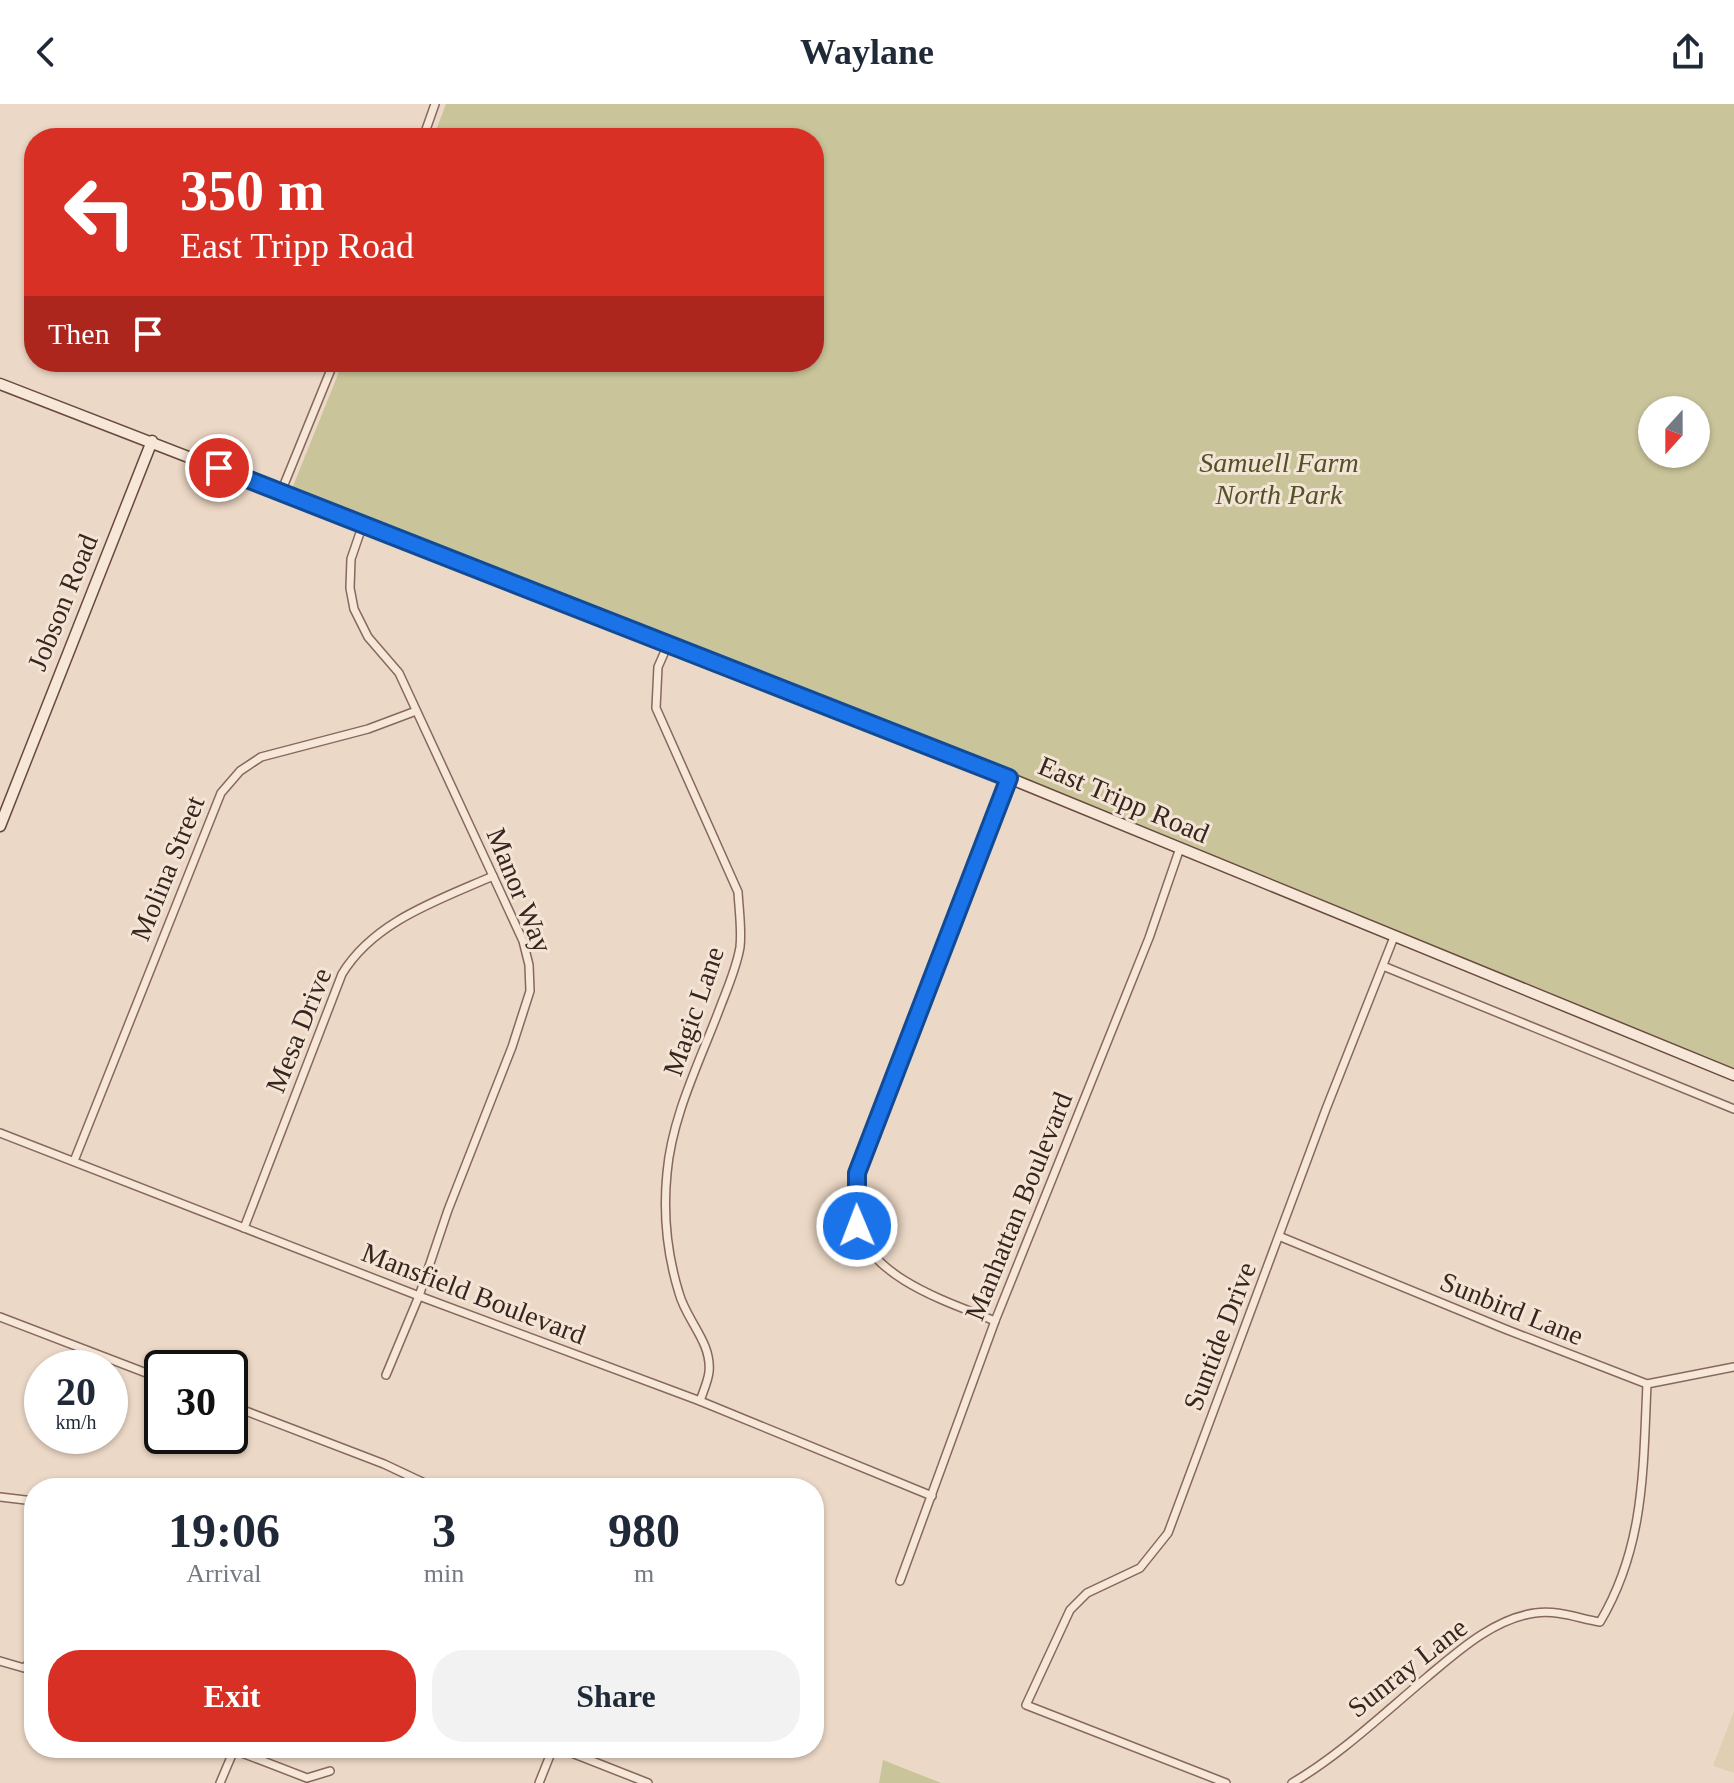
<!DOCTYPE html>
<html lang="en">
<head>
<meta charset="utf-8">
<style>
  body { margin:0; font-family:Georgia,serif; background:#f2f2f3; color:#1f2937; height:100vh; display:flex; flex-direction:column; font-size:30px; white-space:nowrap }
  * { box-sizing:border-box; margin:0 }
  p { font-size:26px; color:#747a83 }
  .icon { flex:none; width:44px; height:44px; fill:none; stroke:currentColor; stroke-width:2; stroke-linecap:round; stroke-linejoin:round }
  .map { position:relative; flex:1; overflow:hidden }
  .drawer { position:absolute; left:24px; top:1374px; width:800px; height:280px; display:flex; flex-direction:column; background:#fff; border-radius:32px; box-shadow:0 2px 6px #0004 }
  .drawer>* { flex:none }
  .hud { position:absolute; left:24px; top:24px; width:800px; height:244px; border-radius:32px; box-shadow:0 2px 6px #0004; background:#d93025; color:#fff; overflow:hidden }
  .needle { width:52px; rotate:201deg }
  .fabs { position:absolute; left:1638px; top:292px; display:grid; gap:16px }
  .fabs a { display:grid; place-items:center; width:72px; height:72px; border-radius:50%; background:#fff; box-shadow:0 2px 6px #0004; font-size:40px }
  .speed { position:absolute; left:24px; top:1246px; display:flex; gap:16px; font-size:40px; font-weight:700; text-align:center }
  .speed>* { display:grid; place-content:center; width:104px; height:104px; border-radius:50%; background:#fff; box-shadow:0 2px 6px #0004; line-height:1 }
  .speed small { font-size:20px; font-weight:400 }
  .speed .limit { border:4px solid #111; border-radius:12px; background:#fff; color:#111 }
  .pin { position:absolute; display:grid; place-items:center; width:68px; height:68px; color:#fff; margin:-34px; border:4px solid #fff; border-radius:50%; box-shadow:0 2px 8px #0007 }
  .me { position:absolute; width:88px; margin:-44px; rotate:359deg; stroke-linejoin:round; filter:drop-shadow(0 0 6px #0008) }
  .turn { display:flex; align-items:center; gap:28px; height:168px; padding:0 24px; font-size:36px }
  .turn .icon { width:104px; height:104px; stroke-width:2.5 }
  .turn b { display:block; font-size:56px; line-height:68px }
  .then { display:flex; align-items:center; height:76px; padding:0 24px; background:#0003; gap:16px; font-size:30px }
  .eta { display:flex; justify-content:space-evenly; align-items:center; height:136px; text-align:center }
  .eta b { font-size:48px; font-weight:700; line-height:56px }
  .primary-button { display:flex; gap:16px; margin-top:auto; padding:16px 24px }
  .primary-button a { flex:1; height:92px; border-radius:32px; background:#d93025; color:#fff; font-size:32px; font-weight:700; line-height:92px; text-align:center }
  .primary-button a+a { background:#f2f2f3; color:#1f2937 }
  header { display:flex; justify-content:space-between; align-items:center; height:104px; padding:0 24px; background:#fff; font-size:36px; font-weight:700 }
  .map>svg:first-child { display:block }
  .farmland { fill:#e1cfb3 }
  .green { fill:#c9c49a; fill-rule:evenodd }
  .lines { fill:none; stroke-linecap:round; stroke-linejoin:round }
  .street-casing { stroke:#86695c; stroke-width:10 }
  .secondary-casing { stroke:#684a3f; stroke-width:13 }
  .street { stroke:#f7e7d8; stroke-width:7 }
  .secondary { stroke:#f7e7d8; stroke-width:10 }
  .route-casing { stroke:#114b97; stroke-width:20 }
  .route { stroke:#1a73e8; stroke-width:14 }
  .labels { text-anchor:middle; stroke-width:6; stroke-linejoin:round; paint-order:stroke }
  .park-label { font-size:28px; font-style:italic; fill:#515227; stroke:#f4e4d5 }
  .street-label { font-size:28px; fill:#37251f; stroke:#f4e4d5 }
</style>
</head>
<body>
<header><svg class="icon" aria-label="back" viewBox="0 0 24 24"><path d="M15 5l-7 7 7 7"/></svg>Waylane<svg class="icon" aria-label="share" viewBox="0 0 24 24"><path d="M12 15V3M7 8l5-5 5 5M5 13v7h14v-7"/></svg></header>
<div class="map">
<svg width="1734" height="1679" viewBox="0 0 1734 1679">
  <rect width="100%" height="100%" fill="#ecd8c6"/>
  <path class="farmland" d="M 1734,1607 L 1734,1669 L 1713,1662 Z"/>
  <g class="green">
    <path d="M 446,0 L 1734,0 L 1734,965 L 1378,822 L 1183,738 L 291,387 L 343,258 L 814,258 L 814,34 L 433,34 ZM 1652,306 L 1696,306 L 1696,350 L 1652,350 Z"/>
    <path d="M 883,1656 L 941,1679 L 879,1679 Z"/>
  </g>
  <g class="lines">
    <g class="street-casing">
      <g id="street">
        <path d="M 423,34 L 435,0"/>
        <path d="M 281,388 L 334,258"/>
        <path d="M 363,420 L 351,455 L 350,484 L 354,505 L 368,533 L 399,569 L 493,772 L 523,837 L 529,861 L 530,887 L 512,943 L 448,1106 L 419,1192 L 386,1271"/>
        <path d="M 669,538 L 658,563 L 656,604 L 738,788 C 739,806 742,826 740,843 C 737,862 728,883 721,901 C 701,955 672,1011 667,1069 C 663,1109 667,1150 679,1189 C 686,1216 712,1238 709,1268 C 708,1277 703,1288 700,1297"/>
        <path d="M 1383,862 L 1734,1005"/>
        <path d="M 0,1029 L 419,1192 L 700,1297 L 932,1392"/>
        <path d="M 74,1057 L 221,689 L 240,667 L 261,653 L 368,625 L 416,607"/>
        <path d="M 244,1124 L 342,870 C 374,817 439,796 493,772"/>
        <path d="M 1281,1133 L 1505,1225 L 1647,1280 L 1734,1263"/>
        <path d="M 0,1213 L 162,1275"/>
        <path d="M 995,1217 C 951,1199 868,1174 857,1119 C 854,1103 856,1085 857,1069 L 1009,674"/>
        <path d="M 230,1301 L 384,1360 L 435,1384"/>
        <path d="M 0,1393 L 34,1397"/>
        <path d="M 900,1477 L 995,1217 L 1149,834 L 1180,744"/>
        <path d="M 0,1557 L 24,1564 L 34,1554"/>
        <path d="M 229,1644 L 307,1674 L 330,1667"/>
        <path d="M 559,1644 L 648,1679"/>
        <path d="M 220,1679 L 234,1646"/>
        <path d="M 539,1679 L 553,1644"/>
        <path d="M 1226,1679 L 1026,1601 L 1070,1506 L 1087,1489 L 1140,1464 L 1168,1429 L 1326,1005 L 1394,833"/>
        <path d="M 1292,1679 C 1339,1652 1384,1609 1426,1574 C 1457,1548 1493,1515 1535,1509 C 1559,1506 1577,1514 1600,1518 C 1645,1442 1643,1365 1647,1280"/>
      </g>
    </g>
    <g class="secondary-casing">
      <g id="secondary">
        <path d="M 0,280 L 761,575 L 1009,674 L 1734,971"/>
        <path d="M 0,722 L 152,337"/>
      </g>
    </g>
    <use href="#street" class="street"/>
    <use href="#secondary" class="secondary"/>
  </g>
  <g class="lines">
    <g class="route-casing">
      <path id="route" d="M 219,364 L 1009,674 L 857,1069 L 857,1122"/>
    </g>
    <use href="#route" class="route"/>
  </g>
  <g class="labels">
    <g class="park-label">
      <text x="1279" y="368">Samuell Farm<tspan x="1279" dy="32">North Park</tspan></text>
    </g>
    <g class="street-label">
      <text transform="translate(62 498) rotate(-68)" y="10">Jobson Road</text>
      <text transform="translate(1124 695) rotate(23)" y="10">East Tripp Road</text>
      <text transform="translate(167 764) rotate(-68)" y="10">Molina Street</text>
      <text transform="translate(520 786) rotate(68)" y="10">Manor Way</text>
      <text transform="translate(693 907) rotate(-71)" y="10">Magic Lane</text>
      <text transform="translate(298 926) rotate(-68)" y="10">Mesa Drive</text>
      <text transform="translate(1018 1102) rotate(-68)" y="10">Manhattan Boulevard</text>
      <text transform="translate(474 1189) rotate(21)" y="10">Mansfield Boulevard</text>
      <text transform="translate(1512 1204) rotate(22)" y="10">Sunbird Lane</text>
      <text transform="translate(1219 1232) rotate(-69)" y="10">Suntide Drive</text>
      <text transform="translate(1407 1563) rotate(-38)" y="10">Sunray Lane</text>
    </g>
  </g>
</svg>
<div class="fabs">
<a><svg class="needle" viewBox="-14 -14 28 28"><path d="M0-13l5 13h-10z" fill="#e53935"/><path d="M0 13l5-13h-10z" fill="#747a83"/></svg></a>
</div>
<div class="speed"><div>20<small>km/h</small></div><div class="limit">30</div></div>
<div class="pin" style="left:219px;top:364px;background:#d93025"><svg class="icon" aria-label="arrive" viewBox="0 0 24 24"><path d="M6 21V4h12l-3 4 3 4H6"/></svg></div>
<svg class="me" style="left:857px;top:1122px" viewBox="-20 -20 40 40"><circle r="17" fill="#1a73e8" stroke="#fff" stroke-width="3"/><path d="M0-11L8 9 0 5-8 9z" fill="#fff"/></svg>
<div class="hud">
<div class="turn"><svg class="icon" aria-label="left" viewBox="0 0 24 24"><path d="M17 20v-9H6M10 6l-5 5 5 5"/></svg><div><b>350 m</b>East Tripp Road</div></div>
<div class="then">Then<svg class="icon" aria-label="arrive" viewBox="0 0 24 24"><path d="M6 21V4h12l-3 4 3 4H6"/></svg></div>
</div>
<section class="drawer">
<div class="eta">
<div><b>19:06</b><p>Arrival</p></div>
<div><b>3</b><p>min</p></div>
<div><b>980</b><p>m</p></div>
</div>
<div class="primary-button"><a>Exit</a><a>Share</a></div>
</section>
</div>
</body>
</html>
